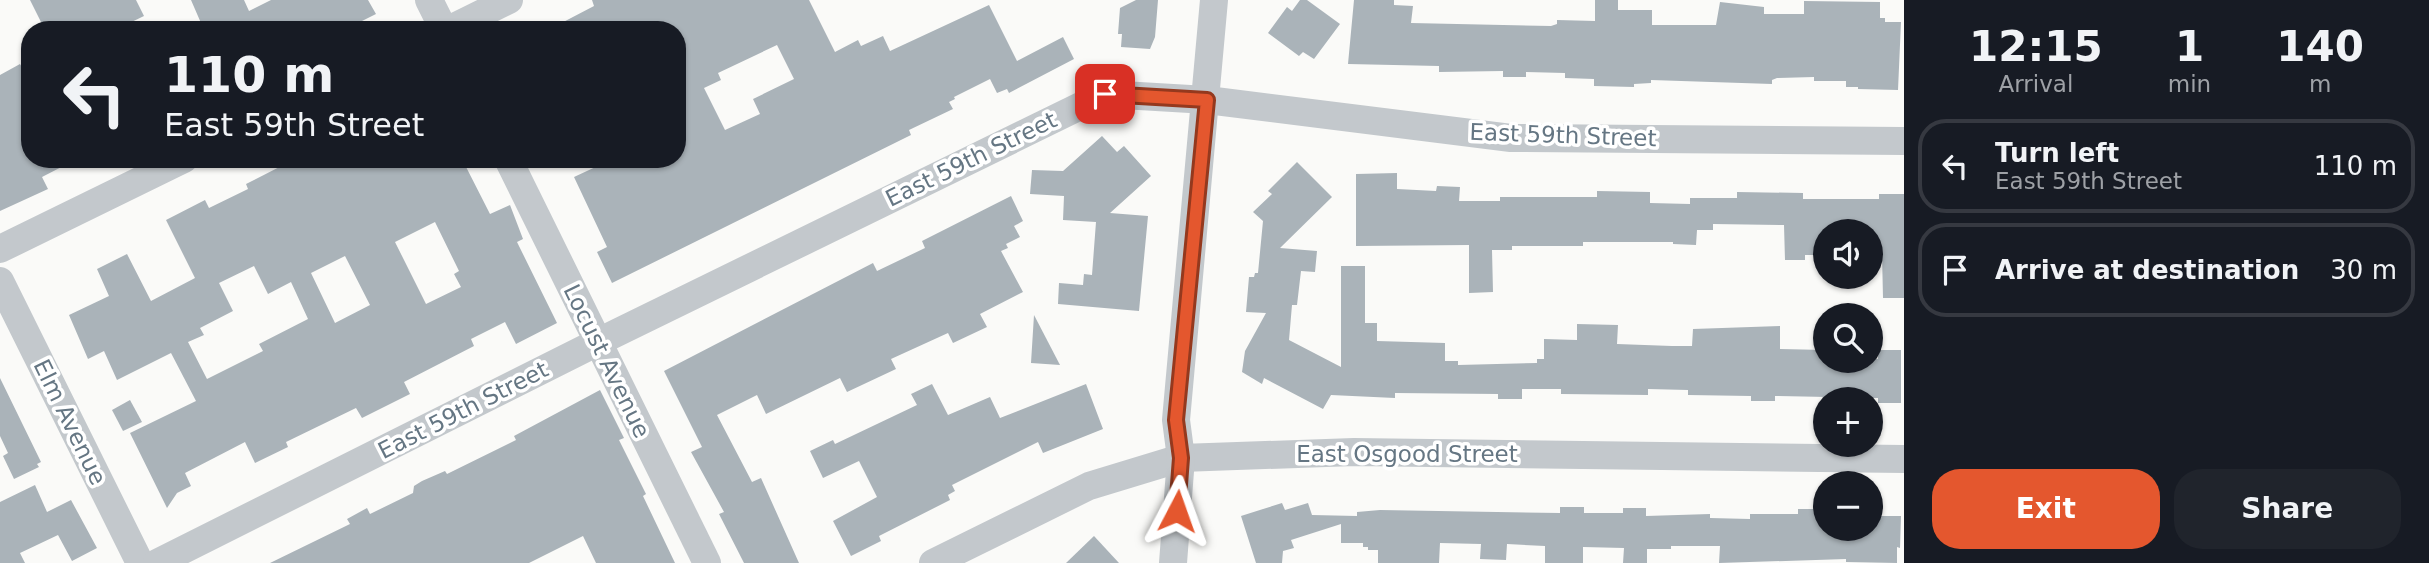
<!DOCTYPE html>
<html lang="en">
<head>
<meta charset="utf-8">
<style>
  body { margin:0; font-family:"DejaVu Sans",sans-serif; background:#20242c; color:#f1f3f6; height:100vh; display:flex; flex-direction:column; font-size:26px; white-space:nowrap }
  * { box-sizing:border-box; margin:0 }
  p { font-size:23px; color:#9ea1a6 }
  .icon { flex:none; width:38px; height:38px; fill:none; stroke:currentColor; stroke-width:2; stroke-linecap:round; stroke-linejoin:round }
  .map { position:relative; flex:1; overflow:hidden }
  .details { display:flex; flex-direction:column; background:#171b24; width:525px }
  .details>* { flex:none }
  .top-card { position:absolute; left:21px; top:21px; width:665px; height:147px; border-radius:28px; box-shadow:0 2px 5px #0004; background:#171b24; color:#f1f3f6; overflow:hidden }
  .tools { position:absolute; left:1813px; top:219px; display:grid; gap:14px }
  .tools a { display:grid; place-items:center; width:70px; height:70px; border-radius:50%; background:#171b24; box-shadow:0 2px 5px #0004; font-size:35px }
  .pin { position:absolute; display:grid; place-items:center; width:60px; height:60px; color:#fff; margin:-30px; border-radius:14px; box-shadow:0 4px 10px #0006 }
  .me { position:absolute; width:77px; margin:-38px; rotate:4deg; stroke-linejoin:round; filter:drop-shadow(0 0 5px #0008) }
  .turn { display:flex; align-items:center; gap:24px; height:147px; padding:0 28px; font-size:32px }
  .turn .icon { width:91px; height:91px; stroke-width:2.5 }
  .turn b { display:block; font-size:49px; line-height:60px }
  .eta { display:flex; justify-content:space-evenly; align-items:center; height:119px; text-align:center }
  .eta b { font-size:42px; font-weight:700; line-height:49px }
  .action { display:flex; gap:14px; margin-top:auto; padding:14px 28px }
  .action a { flex:1; height:80px; border-radius:28px; background:#e4572e; color:#fff; font-size:28px; font-weight:700; line-height:80px; text-align:center }
  .action a+a { background:#20242c; color:#f1f3f6 }
  ul { padding:0; list-style:none }
  li { display:flex; align-items:center; gap:21px; height:94px; margin:0 14px 10px; padding:0 14px; border:4px solid #363941; border-radius:28px }
  li div { flex:1 }
  li b { display:block; font-size:26px }
  li em { font-style:normal }
  main { display:flex; flex:1; min-height:0 }
  .map>svg:first-child { display:block }
  .building { fill:#aab3b9; fill-rule:evenodd }
  .lines { fill:none; stroke-linecap:round; stroke-linejoin:round }
  .minor { stroke:#c3c8cc; stroke-width:28 }
  .route-casing { stroke:#94391e; stroke-width:18 }
  .route { stroke:#e4572e; stroke-width:12 }
  .labels { text-anchor:middle; stroke-width:7; stroke-linejoin:round; paint-order:stroke }
  .street-label { font-size:23px; fill:#657683; stroke:#fff }
</style>
</head>
<body>
<main>
<div class="map">
<svg width="1904" height="563" viewBox="0 0 1904 563">
  <rect width="100%" height="100%" fill="#fafaf8"/>
  <g class="building">
    <path d="M 30,0 L 136,0 L 144,16 L 115,30 L 45,30 Z"/>
    <path d="M 191,0 L 244,0 L 249,11 L 271,0 L 368,0 L 376,14 L 344,30 L 204,30 Z"/>
    <path d="M 592,0 L 809,0 L 835,52 L 858,40 L 861,46 L 883,36 L 890,51 L 989,5 L 1017,61 L 1063,37 L 1074,59 L 1009,93 L 1007,89 L 997,93 L 990,79 L 954,97 L 955,99 L 949,102 L 953,109 L 909,130 L 911,135 L 612,283 L 597,252 L 607,247 L 574,177 L 602,164 L 604,168 L 623,159 L 677,159 L 677,30 L 548,30 L 594,6 ZM 777,45 L 794,79 L 753,99 L 760,114 L 725,130 L 704,88 L 721,80 L 718,73 Z"/>
    <path d="M 1136,0 L 1158,0 L 1155,37 L 1150,49 L 1121,47 L 1122,34 L 1118,34 L 1120,8 Z"/>
    <path d="M 1300,0 L 1307,0 L 1340,24 L 1314,59 L 1303,52 L 1299,56 L 1268,33 L 1287,7 L 1292,11 Z"/>
    <path d="M 1354,0 L 1394,0 L 1394,5 L 1413,6 L 1411,23 L 1551,26 L 1557,24 L 1557,20 L 1595,21 L 1595,0 L 1618,0 L 1618,10 L 1652,10 L 1652,25 L 1716,25 L 1720,2 L 1764,7 L 1764,14 L 1804,14 L 1804,1 L 1880,2 L 1880,18 L 1885,18 L 1885,22 L 1901,22 L 1898,90 L 1858,89 L 1858,87 L 1846,87 L 1846,81 L 1814,81 L 1814,77 L 1777,78 L 1772,80 L 1772,84 L 1651,80 L 1651,83 L 1634,84 L 1634,87 L 1594,86 L 1594,79 L 1565,78 L 1565,73 L 1526,72 L 1526,77 L 1503,77 L 1503,71 L 1439,72 L 1439,66 L 1348,64 Z"/>
    <path d="M 20,64 L 23,69 L 30,66 L 30,159 L 77,159 L 42,177 L 48,189 L 0,211 L 0,75 Z"/>
    <path d="M 1102,136 L 1117,152 L 1124,146 L 1151,176 L 1110,213 L 1148,216 L 1139,311 L 1058,304 L 1059,283 L 1083,285 L 1084,274 L 1092,275 L 1096,222 L 1063,220 L 1064,196 L 1030,194 L 1032,170 L 1063,171 Z"/>
    <path d="M 295,159 L 462,159 L 490,214 L 510,205 L 523,239 L 517,242 L 557,323 L 516,344 L 505,322 L 471,339 L 474,346 L 404,382 L 410,394 L 362,418 L 356,408 L 286,442 L 288,447 L 255,463 L 245,442 L 185,473 L 191,486 L 177,493 L 167,508 L 130,433 L 196,401 L 171,353 L 117,380 L 104,351 L 88,359 L 69,315 L 109,296 L 97,269 L 127,254 L 151,301 L 195,278 L 166,220 L 205,200 L 209,208 L 248,189 L 246,184 ZM 435,222 L 459,271 L 454,274 L 461,287 L 426,304 L 395,242 ZM 345,256 L 370,305 L 335,323 L 311,273 ZM 254,266 L 268,294 L 291,282 L 308,319 L 259,344 L 263,351 L 207,379 L 188,342 L 204,335 L 200,328 L 233,311 L 219,283 Z"/>
    <path d="M 1297,162 L 1332,197 L 1280,248 L 1317,251 L 1315,272 L 1301,271 L 1297,305 L 1292,305 L 1289,340 L 1341,367 L 1341,266 L 1365,266 L 1365,323 L 1377,323 L 1377,341 L 1445,343 L 1445,361 L 1458,361 L 1458,365 L 1537,363 L 1537,359 L 1544,359 L 1544,339 L 1577,340 L 1577,324 L 1618,325 L 1617,344 L 1672,346 L 1692,346 L 1693,329 L 1780,326 L 1780,349 L 1825,350 L 1825,360 L 1871,360 L 1871,358 L 1878,359 L 1878,350 L 1901,350 L 1901,403 L 1878,403 L 1878,398 L 1775,396 L 1775,401 L 1751,401 L 1751,396 L 1688,395 L 1688,390 L 1648,389 L 1648,395 L 1561,394 L 1561,389 L 1522,389 L 1522,399 L 1498,399 L 1498,394 L 1395,393 L 1395,398 L 1331,395 L 1323,409 L 1264,378 L 1262,384 L 1242,372 L 1245,351 L 1266,313 L 1246,312 L 1249,277 L 1254,277 L 1255,273 L 1258,273 L 1263,221 L 1253,212 L 1272,194 L 1268,191 Z"/>
    <path d="M 1397,173 L 1397,189 L 1436,191 L 1437,186 L 1460,187 L 1459,201 L 1500,201 L 1500,197 L 1597,197 L 1597,191 L 1650,192 L 1650,203 L 1690,204 L 1690,198 L 1737,198 L 1737,192 L 1803,193 L 1803,199 L 1879,199 L 1879,194 L 1904,194 L 1904,298 L 1883,298 L 1882,254 L 1871,254 L 1871,231 L 1825,231 L 1825,255 L 1805,255 L 1805,260 L 1785,260 L 1784,225 L 1713,224 L 1713,230 L 1697,230 L 1696,245 L 1673,244 L 1673,242 L 1583,242 L 1583,246 L 1512,246 L 1512,250 L 1492,250 L 1493,292 L 1469,293 L 1469,245 L 1356,246 L 1356,174 Z"/>
    <path d="M 1011,196 L 1023,221 L 1014,226 L 1020,237 L 1006,244 L 1008,248 L 1001,251 L 1023,292 L 980,314 L 987,327 L 953,343 L 948,333 L 891,359 L 896,369 L 847,392 L 840,378 L 766,414 L 757,395 L 717,415 L 752,482 L 761,478 L 799,563 L 744,563 L 719,514 L 724,512 L 691,452 L 702,447 L 664,371 L 873,263 L 877,271 L 925,248 L 922,241 Z"/>
    <path d="M 1034,315 L 1060,365 L 1031,363 Z"/>
    <path d="M 0,378 L 41,462 L 37,464 L 39,467 L 14,479 L 3,456 L 8,453 L 0,436 Z"/>
    <path d="M 932,384 L 948,415 L 990,397 L 1000,418 L 1086,384 L 1103,429 L 1043,453 L 1038,442 L 952,485 L 955,491 L 948,495 L 950,500 L 879,536 L 881,541 L 851,556 L 833,521 L 877,497 L 859,461 L 823,478 L 810,451 L 833,440 L 835,444 L 917,405 L 911,394 Z"/>
    <path d="M 600,390 L 624,438 L 619,440 L 646,494 L 643,496 L 675,563 L 596,563 L 583,536 L 529,563 L 270,563 L 350,524 L 347,519 L 367,508 L 370,514 L 413,493 L 414,486 L 422,481 L 445,471 L 447,474 L 516,440 L 514,436 Z"/>
    <path d="M 130,400 L 142,422 L 123,431 L 112,410 Z"/>
    <path d="M 35,485 L 47,512 L 71,500 L 97,548 L 72,561 L 58,535 L 20,553 L 25,563 L 0,563 L 0,502 Z"/>
    <path d="M 1282,503 L 1285,510 L 1308,503 L 1312,515 L 1357,516 L 1357,512 L 1380,510 L 1560,513 L 1560,507 L 1584,507 L 1584,513 L 1623,513 L 1623,508 L 1646,508 L 1646,516 L 1710,514 L 1710,518 L 1750,519 L 1750,514 L 1798,514 L 1798,509 L 1825,509 L 1825,528 L 1871,528 L 1871,522 L 1877,522 L 1877,516 L 1901,516 L 1900,548 L 1897,547 L 1897,563 L 1846,562 L 1846,559 L 1719,563 L 1720,546 L 1671,546 L 1671,549 L 1647,549 L 1647,563 L 1623,563 L 1624,548 L 1583,547 L 1583,563 L 1545,563 L 1545,546 L 1507,544 L 1506,560 L 1480,559 L 1481,544 L 1440,543 L 1439,563 L 1378,563 L 1378,550 L 1368,550 L 1368,547 L 1363,547 L 1363,543 L 1341,543 L 1341,524 L 1291,540 L 1294,548 L 1283,551 L 1282,563 L 1256,563 L 1241,516 Z"/>
    <path d="M 1094,536 L 1119,563 L 1066,563 Z"/>
  </g>
  <g class="lines">
    <g class="minor">
      <path d="M 429,0 L 444,30"/>
      <path d="M 448,30 L 509,0"/>
      <path d="M 508,159 L 707,563"/>
      <path d="M 0,249 L 184,159"/>
      <path d="M 0,281 L 140,563"/>
      <path d="M 157,563 L 598,342 L 1105,94 L 1207,100 L 1511,138 L 1904,141"/>
      <path d="M 933,563 L 1089,486 L 1181,458 L 1354,452 L 1904,459"/>
      <path d="M 1173,563 L 1181,458 L 1176,420 L 1214,0"/>
    </g>
  </g>
  <g class="lines">
    <g class="route-casing">
      <path id="route" d="M 1105,94 L 1207,100 L 1176,420 L 1181,458 L 1177,511"/>
    </g>
    <use href="#route" class="route"/>
  </g>
  <g class="labels">
    <g class="street-label">
      <text transform="translate(1563 135) rotate(2)" y="8">East 59th Street</text>
      <text transform="translate(971 159) rotate(-26)" y="8">East 59th Street</text>
      <text transform="translate(607 361) rotate(64)" y="8">Locust Avenue</text>
      <text transform="translate(463 410) rotate(-27)" y="8">East 59th Street</text>
      <text transform="translate(70 422) rotate(64)" y="8">Elm Avenue</text>
      <text x="1407" y="462">East Osgood Street</text>
    </g>
  </g>
</svg>
<div class="tools">
<a><svg class="icon" aria-label="sound" viewBox="0 0 24 24"><path d="M4 9h4l5-4v14l-5-4H4zM17 9q2 3 0 6"/></svg></a>
<a><svg class="icon" aria-label="search" viewBox="0 0 24 24"><circle cx="10" cy="10" r="6"/><path d="M15 15l6 6"/></svg></a>
<a>+</a>
<a>−</a>
</div>
<div class="pin" style="left:1105px;top:94px;background:#d93025"><svg class="icon" aria-label="arrive" viewBox="0 0 24 24"><path d="M6 21V4h12l-3 4 3 4H6"/></svg></div>
<svg class="me" style="left:1177px;top:511px" viewBox="-20 -20 40 40"><path d="M0-17L14 15 0 8-14 15z" fill="#e4572e" stroke="#fff" stroke-width="4"/></svg>
<div class="top-card">
<div class="turn"><svg class="icon" aria-label="left" viewBox="0 0 24 24"><path d="M17 20v-9H6M10 6l-5 5 5 5"/></svg><div><b>110 m</b>East 59th Street</div></div>
</div>
</div>
<section class="details">
<div class="eta">
<div><b>12:15</b><p>Arrival</p></div>
<div><b>1</b><p>min</p></div>
<div><b>140</b><p>m</p></div>
</div>
<ul>
<li><svg class="icon" aria-label="left" viewBox="0 0 24 24"><path d="M17 20v-9H6M10 6l-5 5 5 5"/></svg><div><b>Turn left</b><p>East 59th Street</p></div><em>110 m</em></li>
<li><svg class="icon" aria-label="arrive" viewBox="0 0 24 24"><path d="M6 21V4h12l-3 4 3 4H6"/></svg><div><b>Arrive at destination</b></div><em>30 m</em></li>
</ul>
<div class="action"><a>Exit</a><a>Share</a></div>
</section>
</main>
</body>
</html>
